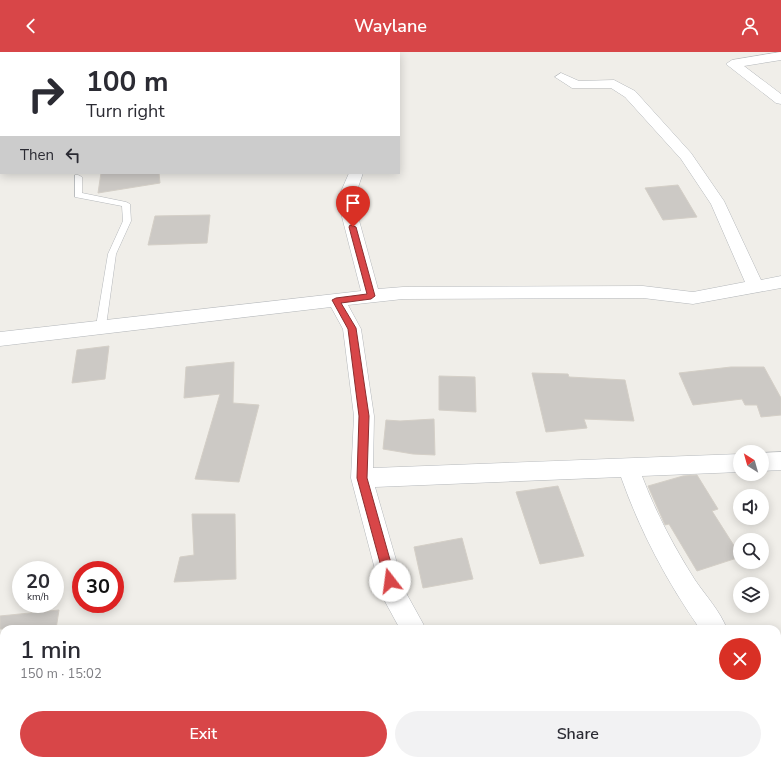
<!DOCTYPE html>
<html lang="en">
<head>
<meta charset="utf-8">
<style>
  body { margin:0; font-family:"Nunito Sans",sans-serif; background:#f2f2f3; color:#2b2b33; height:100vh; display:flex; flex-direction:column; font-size:15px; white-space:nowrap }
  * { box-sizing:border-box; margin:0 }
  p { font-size:13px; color:#7c7c81 }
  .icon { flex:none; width:22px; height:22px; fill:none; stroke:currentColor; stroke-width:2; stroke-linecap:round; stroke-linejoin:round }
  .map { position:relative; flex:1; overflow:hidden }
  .panel { position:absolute; left:0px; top:573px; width:781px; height:140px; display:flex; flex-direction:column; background:#fff; border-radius:12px 12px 0 0; box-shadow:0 2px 10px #0003 }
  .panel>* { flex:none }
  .guide { position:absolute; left:0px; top:0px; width:400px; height:122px; box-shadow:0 2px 10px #0003; background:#fff; color:#2b2b33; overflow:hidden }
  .needle { width:26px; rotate:323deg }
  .fabs { position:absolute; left:733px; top:393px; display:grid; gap:8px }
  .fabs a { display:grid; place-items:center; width:36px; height:36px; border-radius:50%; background:#fff; box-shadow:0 2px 10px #0003; font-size:20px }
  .speed { position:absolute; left:12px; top:509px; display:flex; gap:8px; font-size:20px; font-weight:700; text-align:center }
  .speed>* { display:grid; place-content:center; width:52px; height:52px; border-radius:50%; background:#fff; box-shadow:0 2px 10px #0003; line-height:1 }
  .speed small { font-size:10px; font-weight:400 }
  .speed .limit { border:6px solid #d22; background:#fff; color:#111 }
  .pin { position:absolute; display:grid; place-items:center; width:34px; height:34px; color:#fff; margin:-41px -17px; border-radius:50% 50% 50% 0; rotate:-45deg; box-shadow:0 0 4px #0007 }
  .pin .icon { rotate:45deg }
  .me { position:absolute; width:44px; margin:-22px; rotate:345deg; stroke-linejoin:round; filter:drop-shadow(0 0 3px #0008) }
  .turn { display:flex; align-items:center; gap:14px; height:84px; padding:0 20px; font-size:18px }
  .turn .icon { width:52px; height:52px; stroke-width:2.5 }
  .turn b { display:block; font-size:28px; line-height:34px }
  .then { display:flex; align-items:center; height:38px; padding:0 20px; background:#0003; gap:8px; font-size:15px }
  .round { display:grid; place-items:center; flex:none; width:42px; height:42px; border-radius:21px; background:#f2f2f3 }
  .overview { display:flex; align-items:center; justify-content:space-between; height:68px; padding:0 20px }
  h1 { font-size:24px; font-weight:600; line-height:30px }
  .button { display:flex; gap:8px; margin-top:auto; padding:8px 20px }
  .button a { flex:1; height:46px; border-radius:24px; background:#d84648; color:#fff; font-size:16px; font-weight:600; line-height:46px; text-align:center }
  .button a+a { background:#f2f2f3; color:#2b2b33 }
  header { display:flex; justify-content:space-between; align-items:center; height:52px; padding:0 20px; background:#d84648; color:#fff; font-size:18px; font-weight:600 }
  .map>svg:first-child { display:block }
  .building { fill:#ccc9c5; stroke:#d4cfc7 }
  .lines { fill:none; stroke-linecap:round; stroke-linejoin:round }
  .service-casing { stroke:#b5b8bb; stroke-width:1 }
  .minor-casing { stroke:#b5b8bb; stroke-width:1 }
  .service { fill:#fff; fill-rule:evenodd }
  .minor { fill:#fff; fill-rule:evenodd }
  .route { fill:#d84648; stroke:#8c2e2f }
</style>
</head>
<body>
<header><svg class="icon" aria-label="back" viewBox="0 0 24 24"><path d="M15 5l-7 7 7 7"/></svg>Waylane<svg class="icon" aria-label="person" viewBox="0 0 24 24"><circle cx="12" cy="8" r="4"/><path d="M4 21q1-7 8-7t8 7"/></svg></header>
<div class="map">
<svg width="781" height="713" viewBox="0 0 781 713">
  <rect width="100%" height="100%" fill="#f0eee9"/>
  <g class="building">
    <path d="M 101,121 L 159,121 L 160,131 L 98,141 Z"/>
    <path d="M 678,133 L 697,165 L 663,168 L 645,136 Z"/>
    <path d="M 210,163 L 207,191 L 148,193 L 155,164 Z"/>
    <path d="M 109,294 L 105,327 L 72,331 L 77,298 Z"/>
    <path d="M 234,310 L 233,351 L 259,353 L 239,430 L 195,427 L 220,342 L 184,346 L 186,315 Z"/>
    <path d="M 731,315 L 764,315 L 781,346 L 781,363 L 761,365 L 757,353 L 745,353 L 742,347 L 693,353 L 679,321 Z"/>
    <path d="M 532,321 L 568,322 L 569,325 L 625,328 L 634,369 L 584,367 L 587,376 L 546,380 Z"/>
    <path d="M 439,324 L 475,325 L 476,360 L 439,358 Z"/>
    <path d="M 434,367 L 435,403 L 413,402 L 383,397 L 386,368 L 400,369 Z"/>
    <path d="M 697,423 L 718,457 L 712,459 L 740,503 L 740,505 L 697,519 L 669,472 L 665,473 L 648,434 L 683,424 Z"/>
    <path d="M 558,434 L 584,504 L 540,512 L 516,440 Z"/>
    <path d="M 192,462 L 235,462 L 236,527 L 174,530 L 180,505 L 194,503 Z"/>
    <path d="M 462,486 L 473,527 L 423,536 L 414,495 Z"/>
    <path d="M 59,558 L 56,577 L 0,577 L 0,564 Z"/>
  </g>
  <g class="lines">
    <g class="service-casing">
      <path id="service" d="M 75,123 L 78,123 L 82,125 L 82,141 L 126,150 L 130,152 L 131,169 L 116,202 L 106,274 L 101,277 L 96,274 L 108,202 L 123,169 L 122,154 L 75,145 Z"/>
    </g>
    <g class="minor-casing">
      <g id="minor">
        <rect x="369" y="0" width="12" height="1"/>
        <path d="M 781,0 L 781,8 L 744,14 L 781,42 L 781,52 L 776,51 L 726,12 L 732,8 Z"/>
        <path d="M 561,21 L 579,29 L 614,28 L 635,39 L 691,101 L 724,149 L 761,228 L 781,224 L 781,236 L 693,252 L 643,246 L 403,247 L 348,253 L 361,277 L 374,364 L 373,416 L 740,402 L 740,420 L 642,424 C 656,461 674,495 695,528 C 706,544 720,559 727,577 L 700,577 C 667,530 640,479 621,425 L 375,435 L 405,539 L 426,577 L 400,577 L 382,544 L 351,426 L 354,364 L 343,277 L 331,255 L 0,294 L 0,280 L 361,239 L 341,161 L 339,144 L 349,121 L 363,121 L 355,144 L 357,161 L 378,237 L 403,235 L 643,234 L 693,240 L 745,230 L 711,152 L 681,107 L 625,45 L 611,36 L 572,36 L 555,25 Z"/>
        <path d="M 781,400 L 781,418 L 762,419 L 762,401 Z"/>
        <path d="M 4,632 L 4,659 L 0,660 L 0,633 Z"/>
        <path d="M 777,637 L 781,638 L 781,667 L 777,666 Z"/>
        <path d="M 781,668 L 781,697 L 777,699 L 777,670 Z"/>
        <path d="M 196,709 L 228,709 L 230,713 L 198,713 Z"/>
        <path d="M 479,709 L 507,709 L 509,713 L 481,713 Z"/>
        <path d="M 729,709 L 760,709 L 758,713 L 727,713 Z"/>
      </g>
    </g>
    <use href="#service" class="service"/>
    <use href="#minor" class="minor"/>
  </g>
  <path class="route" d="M 350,173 L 356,175 L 375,244 L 371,247 L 341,251 L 356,276 L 369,364 L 367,426 L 396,529 L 394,533 L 390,534 L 386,533 L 385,529 L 357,426 L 359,364 L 348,277 L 332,248 L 336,246 L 367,242 L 349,175 Z"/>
</svg>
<div class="fabs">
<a><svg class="needle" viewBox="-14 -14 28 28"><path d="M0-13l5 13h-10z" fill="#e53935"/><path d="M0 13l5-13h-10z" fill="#7c7c81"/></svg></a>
<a><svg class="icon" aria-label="sound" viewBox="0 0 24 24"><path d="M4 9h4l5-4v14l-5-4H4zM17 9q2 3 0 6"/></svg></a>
<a><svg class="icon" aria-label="search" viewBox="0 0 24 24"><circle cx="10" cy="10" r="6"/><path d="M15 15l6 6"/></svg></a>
<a><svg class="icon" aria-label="layers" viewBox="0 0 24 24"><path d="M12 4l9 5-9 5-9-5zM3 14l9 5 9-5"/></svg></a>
</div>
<div class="speed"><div>20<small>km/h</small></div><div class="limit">30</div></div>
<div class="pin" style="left:353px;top:175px;background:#d93025"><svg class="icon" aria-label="arrive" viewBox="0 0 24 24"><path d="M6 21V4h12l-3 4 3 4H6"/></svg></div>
<svg class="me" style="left:390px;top:529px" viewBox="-20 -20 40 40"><circle r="19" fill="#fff"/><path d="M0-13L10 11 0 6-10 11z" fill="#d84648"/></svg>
<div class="guide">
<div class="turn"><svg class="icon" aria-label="right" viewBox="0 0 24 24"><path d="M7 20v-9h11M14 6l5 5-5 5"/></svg><div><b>100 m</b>Turn right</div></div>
<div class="then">Then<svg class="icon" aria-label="left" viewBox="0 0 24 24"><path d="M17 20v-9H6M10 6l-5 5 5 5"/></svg></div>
</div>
<section class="panel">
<div class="overview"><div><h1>1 min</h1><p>150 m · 15:02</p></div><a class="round" style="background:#d93025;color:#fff"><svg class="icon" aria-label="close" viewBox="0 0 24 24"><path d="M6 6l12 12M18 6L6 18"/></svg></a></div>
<div class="button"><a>Exit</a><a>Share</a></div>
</section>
</div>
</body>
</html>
